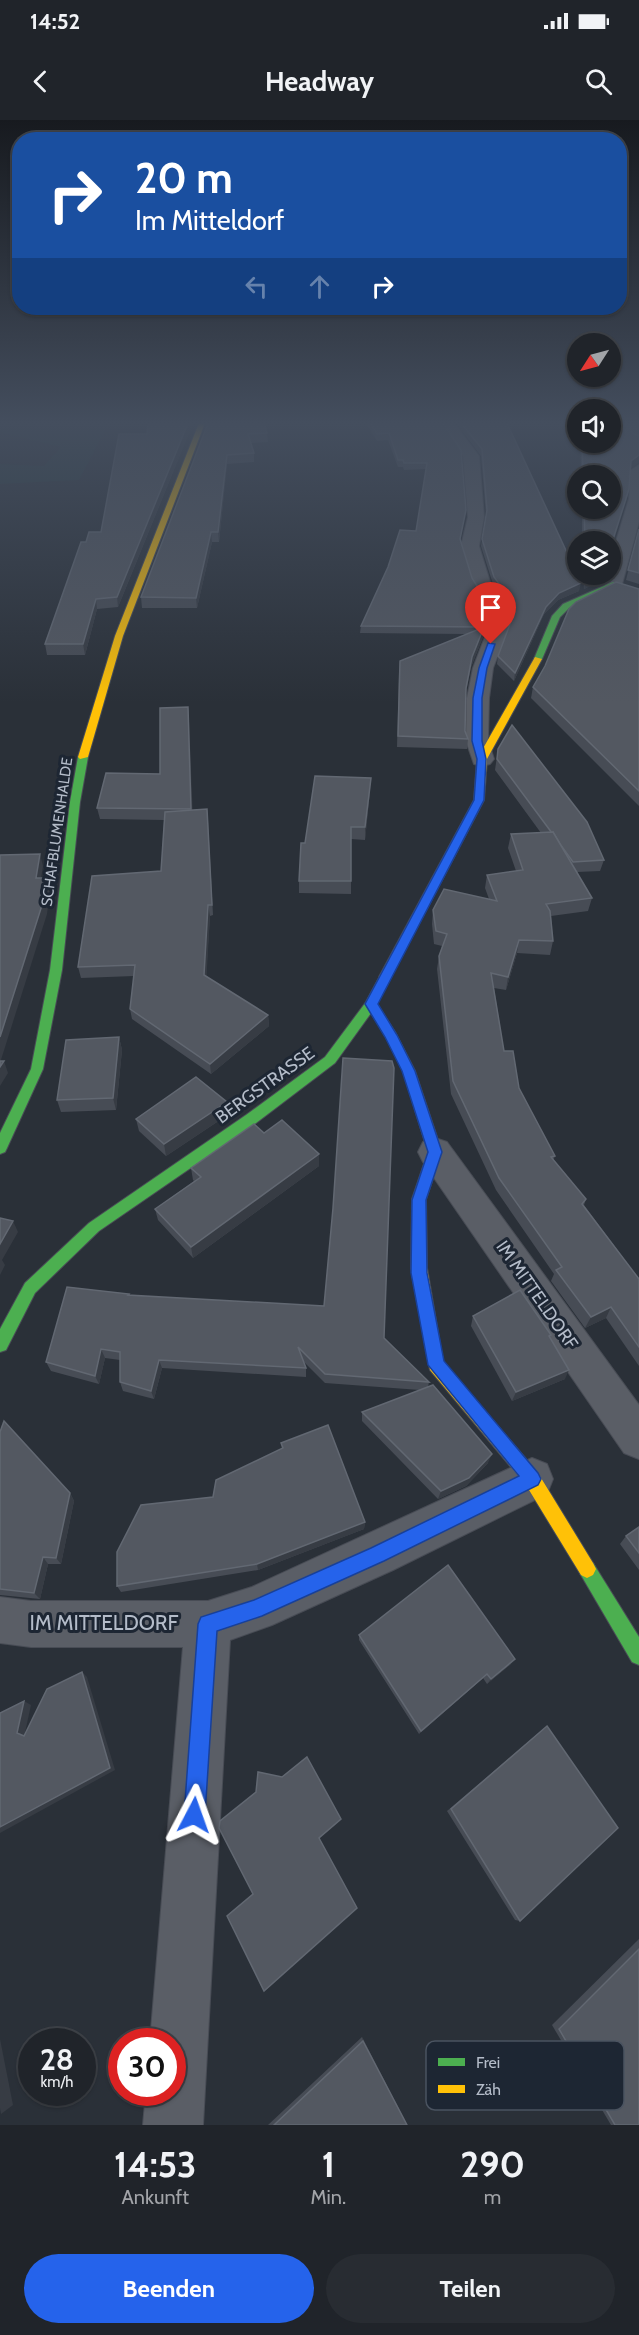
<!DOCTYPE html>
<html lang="de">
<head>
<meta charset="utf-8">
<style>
  body { margin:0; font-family:Cabin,sans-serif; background:#282c32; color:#f1f3f6; height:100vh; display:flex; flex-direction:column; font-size:22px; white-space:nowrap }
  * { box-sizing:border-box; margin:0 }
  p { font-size:20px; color:#a2a4a8 }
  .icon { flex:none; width:33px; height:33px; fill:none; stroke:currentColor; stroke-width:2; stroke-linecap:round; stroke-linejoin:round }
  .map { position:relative; height:2005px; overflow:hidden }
  .panel { display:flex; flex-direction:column; background:#20242a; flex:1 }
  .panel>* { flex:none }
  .guide { position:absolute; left:12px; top:12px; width:615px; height:183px; border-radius:24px; box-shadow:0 2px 4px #0004,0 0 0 2px #3d4147; background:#1a4fa0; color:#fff; overflow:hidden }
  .needle { width:39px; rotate:234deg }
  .buttons { position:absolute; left:567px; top:213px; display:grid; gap:12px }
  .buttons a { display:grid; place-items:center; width:54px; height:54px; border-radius:50%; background:#20242a; box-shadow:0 2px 4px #0004,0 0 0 2px #3d4147; font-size:30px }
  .speed { position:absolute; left:18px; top:1908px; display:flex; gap:12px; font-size:30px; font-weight:700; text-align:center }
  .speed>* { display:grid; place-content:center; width:78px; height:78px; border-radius:50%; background:#20242a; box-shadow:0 2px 4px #0004,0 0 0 2px #3d4147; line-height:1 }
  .speed small { font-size:15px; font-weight:400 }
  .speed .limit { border:9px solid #d22; background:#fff; color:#111 }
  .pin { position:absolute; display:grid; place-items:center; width:51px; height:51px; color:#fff; margin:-62px -26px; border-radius:50% 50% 50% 0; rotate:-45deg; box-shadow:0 0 6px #0007 }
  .pin .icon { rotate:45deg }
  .me { position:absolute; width:66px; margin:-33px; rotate:4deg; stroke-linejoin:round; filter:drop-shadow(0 0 4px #0008) }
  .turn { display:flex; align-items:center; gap:21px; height:126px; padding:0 24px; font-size:27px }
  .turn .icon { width:78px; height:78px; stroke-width:2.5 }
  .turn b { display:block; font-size:42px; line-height:51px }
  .lanes { display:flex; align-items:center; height:57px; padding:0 24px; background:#0003; justify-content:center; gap:30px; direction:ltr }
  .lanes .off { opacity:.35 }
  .eta { display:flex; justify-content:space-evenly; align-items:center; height:102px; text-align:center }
  .eta b { font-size:36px; font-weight:700; line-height:42px }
  .cta { display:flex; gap:12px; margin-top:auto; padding:12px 24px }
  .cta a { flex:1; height:69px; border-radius:36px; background:#2563eb; color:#fff; font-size:24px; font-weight:700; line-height:69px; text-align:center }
  .cta a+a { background:#282c32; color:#f1f3f6 }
  .status { display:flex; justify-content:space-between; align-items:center; height:42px; padding:0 30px; background:#20242a; direction:ltr }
  .status svg { height:16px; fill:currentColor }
  header { display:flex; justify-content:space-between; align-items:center; height:78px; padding:0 24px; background:#20242a; font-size:27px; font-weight:700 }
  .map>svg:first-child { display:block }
  .green { fill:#273a3e }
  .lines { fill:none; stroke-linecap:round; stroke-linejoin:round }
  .street-casing { stroke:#484c55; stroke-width:2 }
  .fast-casing { stroke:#484c55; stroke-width:2 }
  .slow-casing { stroke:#484c55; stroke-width:2 }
  .street { fill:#5a5e66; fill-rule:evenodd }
  .fast { fill:#4caf50; fill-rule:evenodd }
  .slow { fill:#ffc107; fill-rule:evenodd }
  .wall { fill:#474c55 }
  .shaded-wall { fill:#373c44 }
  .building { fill:#535861; stroke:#626872; stroke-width:1.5 }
  .route { fill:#2563eb; stroke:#184099; stroke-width:1.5 }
  .labels { text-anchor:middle; stroke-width:6; stroke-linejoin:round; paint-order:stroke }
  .far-street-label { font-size:15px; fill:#b4bcc9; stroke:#1d2633 }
  .street-label { font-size:18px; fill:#b4bcc9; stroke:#1d2633 }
  .near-street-label { font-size:21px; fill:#b4bcc9; stroke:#1d2633 }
  .key { fill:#1d2633; stroke:#4a5360; stroke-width:1.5 }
  .key-label { font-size:16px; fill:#b4bcc9 }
</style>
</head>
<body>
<div class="status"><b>14:52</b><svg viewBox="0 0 49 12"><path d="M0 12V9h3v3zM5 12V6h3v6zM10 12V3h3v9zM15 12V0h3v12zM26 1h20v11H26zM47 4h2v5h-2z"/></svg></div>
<header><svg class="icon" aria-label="back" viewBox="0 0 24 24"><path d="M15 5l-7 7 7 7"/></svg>Headway<svg class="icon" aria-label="search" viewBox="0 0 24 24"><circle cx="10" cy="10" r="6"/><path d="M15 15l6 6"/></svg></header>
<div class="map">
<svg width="639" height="2005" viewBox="0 0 639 2005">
  <rect width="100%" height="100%" fill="#2a3038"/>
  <path class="green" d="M 0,303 L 109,303 L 79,360 L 0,364 L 0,344 L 44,346 L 61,327 L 0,312 Z"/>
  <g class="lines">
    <g class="street-casing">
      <g id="street">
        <path d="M 440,303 L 454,303 L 479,336 L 484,397 L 479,426 L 491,465 L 509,491 L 510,504 L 493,548 L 489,578 L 488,621 L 494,639 L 490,644 L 482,646 L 474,644 L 466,621 L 467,578 L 473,548 L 490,504 L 489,491 L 473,465 L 461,426 L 468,397 L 463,336 Z"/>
        <path d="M 627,303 L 639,303 L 639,325 L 632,321 Z"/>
        <path d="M 639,345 L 639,402 L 622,464 L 620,468 L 606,468 L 604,464 L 606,454 L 610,454 L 610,441 L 629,379 L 631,350 Z"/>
        <path d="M 435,1018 L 447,1022 L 639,1285 L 639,1339 L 624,1333 L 423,1042 L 418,1032 L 423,1022 Z"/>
        <path d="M 532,1338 L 547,1344 L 553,1359 L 547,1374 L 393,1450 L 272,1505 L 230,1520 L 203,2005 L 143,2005 L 146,1972 L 172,1972 L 172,1922 L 150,1922 L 183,1527 L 31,1527 L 0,1523 L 0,1477 L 31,1481 L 208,1481 L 252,1467 Z"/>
      </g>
    </g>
    <g class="fast-casing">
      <g id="fast">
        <path d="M 613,462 L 639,470 L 639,474 L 614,467 L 569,488 L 560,497 L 542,539 L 535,541 L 534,539 L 552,496 L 563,484 Z"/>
        <path d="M 83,634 L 88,637 L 80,682 L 62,850 L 43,949 L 7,1028 L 5,1032 L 0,1034 L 0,1013 L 31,949 L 50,850 L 70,682 L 78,637 Z"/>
        <path d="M 385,853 L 391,857 L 377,884 L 395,912 L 415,951 L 442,1032 L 426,1079 L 427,1148 L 424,1153 L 419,1155 L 414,1153 L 411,1148 L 412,1079 L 428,1032 L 403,951 L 386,917 L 371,893 L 335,943 L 256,1003 L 99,1111 L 35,1173 L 6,1230 L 0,1232 L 0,1209 L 25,1163 L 89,1103 L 246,995 L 325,937 L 366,882 L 381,854 Z"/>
        <path d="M 587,1440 L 593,1443 L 639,1517 L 639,1545 L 632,1542 L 581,1455 L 578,1449 L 581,1443 Z"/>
      </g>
    </g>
    <g class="slow-casing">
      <g id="slow">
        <path d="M 199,303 L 205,303 L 123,516 L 88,637 L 80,639 L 78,637 L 115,516 Z"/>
        <path d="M 535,537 L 542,539 L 487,639 L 484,680 L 391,857 L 389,860 L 381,860 L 379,857 L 474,680 L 477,639 Z"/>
        <path d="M 419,1141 L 424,1143 L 427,1148 L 443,1242 L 538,1353 L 593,1443 L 596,1449 L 593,1455 L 587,1458 L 581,1455 L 526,1365 L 430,1250 L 411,1148 L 414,1143 Z"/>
      </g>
    </g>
    <use href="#street" class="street"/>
    <use href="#fast" class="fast"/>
    <use href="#slow" class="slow"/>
  </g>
  <g class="wall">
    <path d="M 148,303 L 193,303 L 118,487 L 97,489 L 85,535 L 47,535 L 45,524 L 86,422 L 101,412 L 147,314 Z"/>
    <path d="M 208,303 L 267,313 L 268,322 L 251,323 L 254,333 L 254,342 L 227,344 L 219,422 L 212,422 L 197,488 L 142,488 L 141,477 Z"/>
    <path d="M 366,303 L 443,303 L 466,390 L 460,421 L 472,458 L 488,504 L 471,547 L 466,572 L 465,611 L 468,619 L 467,629 L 397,627 L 399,551 L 466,514 L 360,513 L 361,506 L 416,411 L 426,349 L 404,350 L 403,347 L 398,347 L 388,320 L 377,321 Z"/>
    <path d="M 456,303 L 507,303 L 579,471 L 558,480 L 544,494 L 514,561 L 497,544 L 498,536 L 512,500 L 511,490 L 493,464 L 481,426 L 486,395 L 481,336 Z"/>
    <path d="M 580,322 L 610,322 L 630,349 L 627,379 L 610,422 L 582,422 L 582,388 L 610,388 L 610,356 L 581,356 Z"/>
    <path d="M 639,409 L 639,464 L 626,460 Z"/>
    <path d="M 583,454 L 604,454 L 602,460 L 584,469 Z"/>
    <path d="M 639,469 L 639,686 L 531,578 L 533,567 Z"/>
    <path d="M 188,587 L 192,690 L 207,689 L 208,700 L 213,795 L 210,796 L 206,856 L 268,895 L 269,906 L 211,954 L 132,899 L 130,889 L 134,856 L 81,858 L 78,847 L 161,751 L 164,700 L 100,699 L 97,688 L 160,654 Z"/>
    <path d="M 498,629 L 604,740 L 600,751 L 577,752 L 592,778 L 588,791 L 551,796 L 553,821 L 550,835 L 517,833 L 506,870 L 494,868 L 504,931 L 519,968 L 555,1036 L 553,1041 L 586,1079 L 584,1085 L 639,1159 L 639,1246 L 606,1198 L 585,1208 L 551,1161 L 554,1154 L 496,1070 L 451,974 L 437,849 L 439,836 L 442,826 L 434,824 L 432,804 L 433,790 L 489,779 L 485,768 L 487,755 L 516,751 L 508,728 L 511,714 L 541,713 L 495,650 Z"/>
    <path d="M 370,671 L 365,720 L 351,719 L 351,774 L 299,773 L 299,761 L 305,723 Z"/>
    <path d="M 119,917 L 122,930 L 116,990 L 61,992 L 57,980 Z"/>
    <path d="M 229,994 L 166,1036 L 139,1011 L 136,999 Z"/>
    <path d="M 264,1013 L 319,1046 L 193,1138 L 158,1100 L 155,1089 L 194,1061 L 193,1060 L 191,1048 Z"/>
    <path d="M 130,1175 L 429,1262 L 428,1267 L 488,1343 L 466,1366 L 438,1379 L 362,1301 L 362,1292 L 420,1270 L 325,1263 L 304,1242 L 306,1248 L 306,1257 L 162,1248 L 154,1279 L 123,1271 L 120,1262 L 120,1240 L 105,1238 L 99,1264 L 51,1251 L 46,1242 Z"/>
    <path d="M 473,1196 L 550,1218 L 565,1259 L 512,1281 L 471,1206 Z"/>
    <path d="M 0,1312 L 70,1373 L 74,1381 L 61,1444 L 48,1444 L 40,1479 L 0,1475 Z"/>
    <path d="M 281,1323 L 365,1402 L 364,1409 L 258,1450 L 121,1472 L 117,1466 L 213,1377 L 282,1329 Z"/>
    <path d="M 639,1407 L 639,1450 L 620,1424 L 626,1416 Z"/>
    <path d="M 359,1515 L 511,1544 L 487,1564 L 483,1558 L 419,1614 L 359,1520 Z"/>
    <path d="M 547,1606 L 520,1801 L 515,1800 L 447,1691 Z"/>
    <path d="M 639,1819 L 639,2005 L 611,2005 L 552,1905 Z"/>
    <path d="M 362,1917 L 407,2005 L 268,2005 Z"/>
  </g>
  <g class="shaded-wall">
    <path d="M 188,303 L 193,303 L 118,487 L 117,477 Z"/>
    <path d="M 227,335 L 227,344 L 219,422 L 218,412 Z"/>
    <path d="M 639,335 L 639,343 L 629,350 L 631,341 Z"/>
    <path d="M 629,369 L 627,379 L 610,432 L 610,429 Z"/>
    <path d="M 211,412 L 212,422 L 197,488 L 196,478 Z"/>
    <path d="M 595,454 L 604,454 L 602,460 L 584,469 L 586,458 Z"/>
    <path d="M 581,463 L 579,471 L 558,480 L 544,494 L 514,561 L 515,553 L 546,487 L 559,473 Z"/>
    <path d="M 96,479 L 97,489 L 85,535 L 83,524 Z"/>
    <path d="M 489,496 L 488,504 L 484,514 L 485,507 Z"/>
    <path d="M 484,507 L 483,517 L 471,547 L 465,578 L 472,537 Z"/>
    <path d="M 188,587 L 189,599 L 193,700 L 191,689 Z"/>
    <path d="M 371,658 L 370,671 L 365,720 L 365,707 Z"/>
    <path d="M 40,734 L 43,746 L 39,770 L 36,758 Z"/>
    <path d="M 46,758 L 50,770 L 47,794 L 0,943 L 0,917 Z"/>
    <path d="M 208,785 L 210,796 L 206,866 L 204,855 Z"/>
    <path d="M 519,820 L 517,833 L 506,870 L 508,857 Z"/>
    <path d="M 268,895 L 269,906 L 211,954 L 210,944 Z"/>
    <path d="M 119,917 L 122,930 L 116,990 L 113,978 Z"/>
    <path d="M 4,941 L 8,953 L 0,966 L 0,947 Z"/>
    <path d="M 227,982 L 229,994 L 166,1036 L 164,1024 Z"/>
    <path d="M 319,1034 L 319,1046 L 193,1138 L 191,1127 Z"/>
    <path d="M 13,1101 L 18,1112 L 2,1140 L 5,1145 L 0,1155 L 0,1124 Z"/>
    <path d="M 611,1187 L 606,1198 L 585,1208 L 591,1197 Z"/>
    <path d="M 101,1229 L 105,1238 L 99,1264 L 95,1256 Z"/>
    <path d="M 159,1240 L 162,1248 L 154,1279 L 151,1271 Z"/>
    <path d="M 569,1250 L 565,1259 L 512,1281 L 516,1272 Z"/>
    <path d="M 492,1334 L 488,1343 L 466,1366 L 438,1379 L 441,1371 Z"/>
    <path d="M 70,1373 L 74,1381 L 61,1444 L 56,1438 Z"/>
    <path d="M 365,1402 L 364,1409 L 258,1450 L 257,1444 Z"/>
    <path d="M 43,1437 L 48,1444 L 40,1479 L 34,1473 Z"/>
    <path d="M 515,1539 L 511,1544 L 487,1564 L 491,1559 Z"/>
    <path d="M 82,1552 L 87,1557 L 115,1650 L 0,1713 L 0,1707 Z"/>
    <path d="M 487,1554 L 483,1558 L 419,1614 L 421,1611 Z"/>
    <path d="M 24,1581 L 31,1585 L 24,1617 L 17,1613 Z"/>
    <path d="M 362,1917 L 405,2000 L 407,2005 L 363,1921 Z"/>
    <path d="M 0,1919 L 13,1985 L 1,1994 L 0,1988 Z"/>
  </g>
  <g class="building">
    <path d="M 148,303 L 188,303 L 117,477 L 96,479 L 83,524 L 45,524 L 81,422 L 86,422 L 89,412 L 101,412 L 119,314 L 147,314 Z"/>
    <path d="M 208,303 L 264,303 L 267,313 L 248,314 L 254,333 L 227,335 L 218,412 L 211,412 L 196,478 L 141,477 Z"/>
    <path d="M 370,303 L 443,303 L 461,330 L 466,390 L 460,419 L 472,458 L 488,484 L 489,496 L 485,507 L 361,506 L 388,447 L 400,410 L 416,411 L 427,343 L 404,343 L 403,340 L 398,340 L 389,313 L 377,314 Z"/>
    <path d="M 461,303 L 507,303 L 581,463 L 559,473 L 546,487 L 515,553 L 498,536 L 513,496 L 512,482 L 494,457 L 482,419 L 487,390 L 482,329 Z"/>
    <path d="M 610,303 L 629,303 L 632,313 L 639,316 L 639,335 L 631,341 L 629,369 L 610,429 L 610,422 L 585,422 L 584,388 L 610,388 L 610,356 L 583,356 L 582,322 L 610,322 Z"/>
    <path d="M 639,409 L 639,453 L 628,450 Z"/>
    <path d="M 586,454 L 595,454 L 586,458 Z"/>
    <path d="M 616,462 L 639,469 L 639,671 L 533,567 L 545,546 L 569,489 L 576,482 Z"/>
    <path d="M 484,507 L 472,537 L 466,568 L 465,611 L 468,619 L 398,616 L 400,541 Z"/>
    <path d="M 188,587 L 191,689 L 97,688 L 106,653 L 160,654 L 160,588 Z"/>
    <path d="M 512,605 L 587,702 L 604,740 L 573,742 L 560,724 L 553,712 L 552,713 L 497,639 L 498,629 Z"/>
    <path d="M 315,656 L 371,658 L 365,707 L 351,707 L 351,761 L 299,761 L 301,723 L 305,723 Z"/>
    <path d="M 207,689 L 212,785 L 208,785 L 204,855 L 268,895 L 210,944 L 130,889 L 135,845 L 78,847 L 92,756 L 161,751 L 165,692 Z"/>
    <path d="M 553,712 L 592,778 L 546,784 L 550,791 L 553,821 L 519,820 L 508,857 L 491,853 L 504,931 L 513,931 L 519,968 L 555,1036 L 551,1037 L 586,1079 L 582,1084 L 639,1159 L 639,1227 L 611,1187 L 591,1197 L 556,1150 L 562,1147 L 499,1058 L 453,961 L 439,836 L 447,814 L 436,811 L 433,790 L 444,769 L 497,781 L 487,755 L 523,750 L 511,714 Z"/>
    <path d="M 40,734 L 36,758 L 46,758 L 43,782 L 0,917 L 0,735 Z"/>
    <path d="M 119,917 L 113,978 L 57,980 L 66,920 Z"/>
    <path d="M 343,938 L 392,941 L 394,948 L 384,1218 L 429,1262 L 325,1254 L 298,1227 L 306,1248 L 159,1240 L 151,1271 L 120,1262 L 120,1232 L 101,1229 L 95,1256 L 46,1242 L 67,1167 L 129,1174 L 128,1175 L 324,1186 L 333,1088 Z"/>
    <path d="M 0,941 L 4,941 L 0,947 Z"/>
    <path d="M 196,957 L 227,982 L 164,1024 L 136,999 Z"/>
    <path d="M 282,1000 L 319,1034 L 191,1127 L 155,1089 L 201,1057 L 191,1048 L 254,1004 L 264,1013 Z"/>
    <path d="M 0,1098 L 13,1101 L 0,1124 Z"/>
    <path d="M 520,1170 L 551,1215 L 549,1216 L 569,1250 L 516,1272 L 473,1196 Z"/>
    <path d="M 433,1265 L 492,1334 L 469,1358 L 441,1371 L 362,1292 Z"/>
    <path d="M 4,1301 L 70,1373 L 56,1438 L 43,1437 L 34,1473 L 0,1469 L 0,1312 Z"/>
    <path d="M 328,1305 L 365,1402 L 257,1444 L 117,1466 L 117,1432 L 141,1385 L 213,1377 L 216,1360 L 283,1328 L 281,1323 Z"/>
    <path d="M 639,1407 L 639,1433 L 626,1416 Z"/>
    <path d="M 448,1445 L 515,1539 L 491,1559 L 487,1554 L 421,1611 L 359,1515 Z"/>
    <path d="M 82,1552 L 110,1648 L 0,1707 L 0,1593 L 24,1581 L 17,1613 L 24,1616 L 47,1569 Z"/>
    <path d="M 547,1606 L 618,1708 L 520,1801 L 451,1689 Z"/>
    <path d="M 307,1637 L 341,1699 L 319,1718 L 357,1788 L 264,1871 L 227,1796 L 253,1774 L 219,1708 L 220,1701 L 256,1672 L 258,1652 L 282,1657 Z"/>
    <path d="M 639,1829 L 639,2005 L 615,2005 L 559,1909 Z"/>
    <path d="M 363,1921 L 407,2005 L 274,2005 Z"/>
  </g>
  <linearGradient id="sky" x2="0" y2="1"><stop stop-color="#171a1f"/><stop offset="0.52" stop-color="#444e5e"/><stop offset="1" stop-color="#444e5e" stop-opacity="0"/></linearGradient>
  <rect width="639" height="583" fill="url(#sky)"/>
  <path class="route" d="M 488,523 L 495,524 L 487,548 L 482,578 L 482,621 L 486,639 L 484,680 L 378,884 L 397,915 L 415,951 L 442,1032 L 426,1080 L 427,1153 L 444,1241 L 538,1353 L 541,1359 L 538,1365 L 384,1441 L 262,1496 L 217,1511 L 205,1695 L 202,1702 L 194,1705 L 187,1702 L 184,1695 L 198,1504 L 201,1497 L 254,1480 L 371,1428 L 519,1356 L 428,1245 L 411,1153 L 412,1080 L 428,1032 L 402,951 L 385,917 L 365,884 L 474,680 L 477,639 L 472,621 L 473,578 L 479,548 Z"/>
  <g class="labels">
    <g class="far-street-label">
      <text transform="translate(57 712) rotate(-82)" y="5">SCHAFBLUMENHALDE</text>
    </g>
    <g class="street-label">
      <text transform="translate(265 965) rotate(-36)" y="6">BERGSTRASSE</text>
      <text transform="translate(537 1175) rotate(55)" y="6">IM MITTELDORF</text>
    </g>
    <g class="near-street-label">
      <text x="104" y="1510">IM MITTELDORF</text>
    </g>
  </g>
  <rect x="426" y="1921" width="198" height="69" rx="9" class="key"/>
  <rect x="438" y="1938" width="27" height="8" fill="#4caf50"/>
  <rect x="438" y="1965" width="27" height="8" fill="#ffc107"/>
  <g class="key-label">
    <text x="476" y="1948">Frei</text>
    <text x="476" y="1975">Zäh</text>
  </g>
</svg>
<div class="buttons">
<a><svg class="needle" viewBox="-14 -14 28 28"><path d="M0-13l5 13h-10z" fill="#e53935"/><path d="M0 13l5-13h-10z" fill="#a2a4a8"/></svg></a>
<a><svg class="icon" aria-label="sound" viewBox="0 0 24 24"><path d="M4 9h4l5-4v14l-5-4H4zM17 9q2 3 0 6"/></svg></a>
<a><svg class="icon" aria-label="search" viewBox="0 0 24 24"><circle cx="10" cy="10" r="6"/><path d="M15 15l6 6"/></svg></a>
<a><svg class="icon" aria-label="layers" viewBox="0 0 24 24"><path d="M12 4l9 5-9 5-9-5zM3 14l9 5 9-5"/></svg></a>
</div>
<div class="speed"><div>28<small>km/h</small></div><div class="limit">30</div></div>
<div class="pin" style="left:491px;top:524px;background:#d93025"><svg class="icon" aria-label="arrive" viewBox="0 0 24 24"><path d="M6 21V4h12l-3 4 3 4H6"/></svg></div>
<svg class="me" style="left:194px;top:1695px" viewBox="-20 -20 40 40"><path d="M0-17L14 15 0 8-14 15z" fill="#2563eb" stroke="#fff" stroke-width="4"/></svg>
<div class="guide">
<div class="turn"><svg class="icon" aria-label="right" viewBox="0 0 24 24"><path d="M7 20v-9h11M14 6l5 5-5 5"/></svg><div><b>20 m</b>Im Mitteldorf</div></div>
<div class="lanes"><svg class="icon off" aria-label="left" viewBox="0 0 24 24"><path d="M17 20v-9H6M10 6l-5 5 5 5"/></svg><svg class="icon off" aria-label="ahead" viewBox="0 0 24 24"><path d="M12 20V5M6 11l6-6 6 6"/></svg><svg class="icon" aria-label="right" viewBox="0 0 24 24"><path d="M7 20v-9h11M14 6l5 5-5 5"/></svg></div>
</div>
</div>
<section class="panel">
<div class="eta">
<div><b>14:53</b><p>Ankunft</p></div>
<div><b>1</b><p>Min.</p></div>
<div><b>290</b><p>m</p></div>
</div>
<div class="cta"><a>Beenden</a><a>Teilen</a></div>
</section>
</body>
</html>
